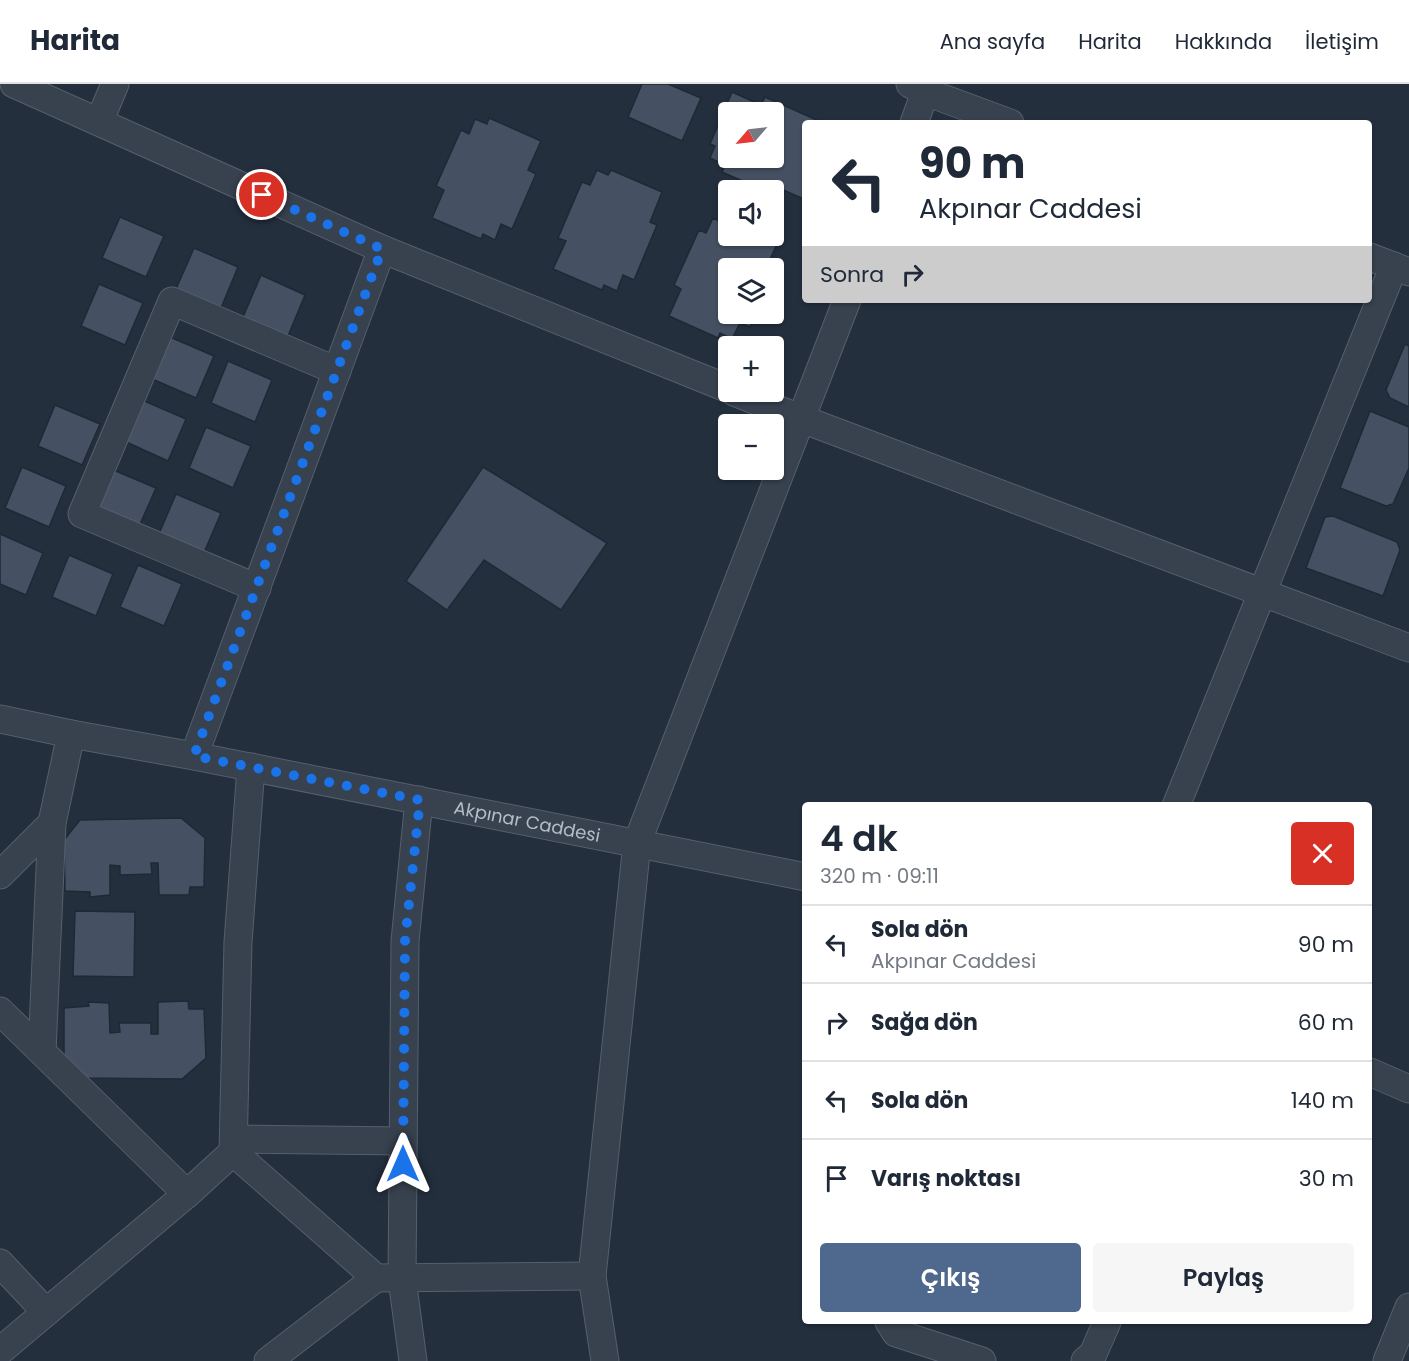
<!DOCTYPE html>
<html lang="tr">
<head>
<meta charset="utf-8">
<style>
  body { margin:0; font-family:Poppins,sans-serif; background:#f6f6f7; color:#1f2937; height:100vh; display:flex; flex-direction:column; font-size:22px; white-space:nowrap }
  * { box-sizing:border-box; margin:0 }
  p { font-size:20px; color:#747a83 }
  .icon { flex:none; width:33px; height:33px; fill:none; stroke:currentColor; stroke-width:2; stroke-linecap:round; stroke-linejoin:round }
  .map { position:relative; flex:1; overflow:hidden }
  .panel { position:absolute; left:802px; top:718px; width:570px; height:522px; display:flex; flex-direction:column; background:#fff; border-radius:6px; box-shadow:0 2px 4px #0004 }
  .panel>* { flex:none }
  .top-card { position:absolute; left:802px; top:36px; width:570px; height:183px; border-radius:6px; box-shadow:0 2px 4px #0004; background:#fff; color:#1f2937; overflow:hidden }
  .needle { width:39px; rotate:242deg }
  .fabs { position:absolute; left:718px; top:18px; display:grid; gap:12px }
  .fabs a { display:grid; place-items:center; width:66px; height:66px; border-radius:6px; background:#fff; box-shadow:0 2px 4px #0004; font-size:30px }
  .pin { position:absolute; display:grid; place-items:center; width:51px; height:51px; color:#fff; margin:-26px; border:3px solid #fff; border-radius:50%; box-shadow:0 2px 6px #0007 }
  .me { position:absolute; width:66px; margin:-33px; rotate:0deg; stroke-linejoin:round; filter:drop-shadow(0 0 4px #0008) }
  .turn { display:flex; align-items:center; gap:21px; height:126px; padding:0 18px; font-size:27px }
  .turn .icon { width:78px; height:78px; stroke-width:2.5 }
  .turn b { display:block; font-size:42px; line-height:51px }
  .then { display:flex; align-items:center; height:57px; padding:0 18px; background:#0003; gap:12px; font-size:22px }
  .round { display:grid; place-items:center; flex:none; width:63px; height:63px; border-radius:6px; background:#f6f6f7 }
  .summary { display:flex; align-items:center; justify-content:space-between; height:102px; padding:0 18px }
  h1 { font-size:36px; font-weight:600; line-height:45px }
  .cta { display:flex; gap:12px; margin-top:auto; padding:12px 18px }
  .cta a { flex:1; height:69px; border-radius:6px; background:#4f688e; color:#fff; font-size:24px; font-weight:600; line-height:69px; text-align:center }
  .cta a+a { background:#f6f6f7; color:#1f2937 }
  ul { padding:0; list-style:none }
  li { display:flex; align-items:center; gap:18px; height:78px; padding:0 18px; border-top:2px solid #e0e1e3 }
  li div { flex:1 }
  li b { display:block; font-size:22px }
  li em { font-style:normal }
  header { display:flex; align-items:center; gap:36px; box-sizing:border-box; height:84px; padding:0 30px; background:#fff; border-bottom:2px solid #e0e1e3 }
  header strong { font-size:28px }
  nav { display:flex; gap:33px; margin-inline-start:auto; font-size:21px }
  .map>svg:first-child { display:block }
  .building { fill:#455162; stroke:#1f2835; stroke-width:1.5; fill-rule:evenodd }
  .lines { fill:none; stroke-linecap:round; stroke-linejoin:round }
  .minor-casing { stroke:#565f6c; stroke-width:29 }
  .minor { stroke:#38414e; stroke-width:27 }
  .route { stroke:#1a73e8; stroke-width:10; stroke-dasharray:0 18 }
  .labels { text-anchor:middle; stroke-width:6; stroke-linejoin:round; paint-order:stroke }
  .street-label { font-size:18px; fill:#b4bcc9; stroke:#1d2633 }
</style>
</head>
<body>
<header>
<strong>Harita</strong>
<nav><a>Ana sayfa</a><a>Harita</a><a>Hakkında</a><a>İletişim</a></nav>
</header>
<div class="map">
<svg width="1409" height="1277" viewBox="0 0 1409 1277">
  <rect width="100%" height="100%" fill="#242f3e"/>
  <g class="building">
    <path d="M 642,0 L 668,0 L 701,14 L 682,57 L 628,33 Z"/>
    <path d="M 732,8 L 761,21 L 765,13 L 819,37 L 818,39 L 806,39 L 806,116 L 781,105 L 777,113 L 774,111 L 774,106 L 763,106 L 722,88 L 725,81 L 710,74 L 715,62 L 710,60 ZM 729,28 L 774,28 L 774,74 L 729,74 Z"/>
    <path d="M 489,34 L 541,57 L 528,86 L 536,90 L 512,145 L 501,140 L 495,156 L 483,150 L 481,155 L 432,134 L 444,106 L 436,102 L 461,46 L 469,50 L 475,35 L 487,40 Z"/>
    <path d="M 597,86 L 608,91 L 611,86 L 662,108 L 650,138 L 657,141 L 634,196 L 623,191 L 617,207 L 604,201 L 602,206 L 553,185 L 566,157 L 558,154 L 582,98 L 590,101 Z"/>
    <path d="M 120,133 L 164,152 L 146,193 L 102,174 Z"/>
    <path d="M 727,133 L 729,134 L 729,152 L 768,152 L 779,156 L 766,184 L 729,184 L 729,230 L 756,230 L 750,243 L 740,239 L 732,255 L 720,249 L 718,254 L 669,232 L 681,205 L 674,201 L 699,146 L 706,149 L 713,134 L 724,139 Z"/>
    <path d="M 194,164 L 238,183 L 221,224 L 176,205 Z"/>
    <path d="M 261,191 L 305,211 L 288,252 L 243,233 Z"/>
    <path d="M 99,200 L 143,219 L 125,261 L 81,242 Z"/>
    <path d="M 170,253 L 214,272 L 196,314 L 152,295 Z"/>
    <path d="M 1405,260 L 1409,262 L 1409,323 L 1390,314 L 1386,306 Z"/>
    <path d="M 228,277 L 272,296 L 255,338 L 211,319 Z"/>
    <path d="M 142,316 L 186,335 L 168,377 L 124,357 Z"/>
    <path d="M 55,321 L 100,340 L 82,381 L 38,362 Z"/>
    <path d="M 1370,327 L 1409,343 L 1409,384 L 1393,420 L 1386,422 L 1340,404 Z"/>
    <path d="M 206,343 L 251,362 L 233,404 L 189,384 Z"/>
    <path d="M 22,383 L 66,402 L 49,443 L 5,424 Z"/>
    <path d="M 483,383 L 607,459 L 561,526 L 484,476 L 447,526 L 406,497 Z"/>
    <path d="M 111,385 L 156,404 L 138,445 L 94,426 Z"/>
    <path d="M 176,410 L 221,429 L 203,471 L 158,452 Z"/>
    <path d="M 1333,432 L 1397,458 L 1400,466 L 1383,512 L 1306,484 L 1325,433 Z"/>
    <path d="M 0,450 L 43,469 L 26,511 L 0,500 Z"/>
    <path d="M 69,471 L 113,490 L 96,532 L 52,513 Z"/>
    <path d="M 138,481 L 182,500 L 164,542 L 120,523 Z"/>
    <path d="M 181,734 L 205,754 L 204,803 L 190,803 L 189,811 L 159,811 L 158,779 L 151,779 L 152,790 L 120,791 L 120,782 L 110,781 L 110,811 L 90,813 L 90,808 L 65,807 L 64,756 L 80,736 Z"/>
    <path d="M 75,827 L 135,828 L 134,893 L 73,892 Z"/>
    <path d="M 188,917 L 189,925 L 204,925 L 206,974 L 182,995 L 81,994 L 64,975 L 64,924 L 89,922 L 88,918 L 109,919 L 110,949 L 120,948 L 119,939 L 151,939 L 151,950 L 158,950 L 158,918 Z"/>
  </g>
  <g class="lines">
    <g class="minor-casing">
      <g id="minor">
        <path d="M 14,0 L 382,165 L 729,305"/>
        <path d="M 910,0 L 926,8 L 1010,39"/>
        <path d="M 99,38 L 115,0"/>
        <path d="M 914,39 L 928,0"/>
        <path d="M 1370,173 L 1409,188"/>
        <path d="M 734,308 L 802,335 L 1409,564"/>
        <path d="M 257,504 L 82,430 L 172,217 L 337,287"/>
        <path id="s1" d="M 0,635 L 71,650 L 194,672 L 806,793"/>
        <path d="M 194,672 L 382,165"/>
        <path d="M 1176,722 L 1394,182"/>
        <path d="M 0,791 L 52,739"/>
        <path d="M 0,927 L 187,1110"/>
        <path d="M 42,968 L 52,739 L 71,650"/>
        <path d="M 1370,988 L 1409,1005"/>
        <path d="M 234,1055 L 403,1057"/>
        <path d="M 233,1068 L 376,1194 L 592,1192"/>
        <path d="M 0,1179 L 46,1228"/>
        <path d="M 889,1238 L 896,1249 L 982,1277"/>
        <path d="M 0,1267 L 187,1110 L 233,1068 L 238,858 L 251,683"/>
        <path d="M 268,1277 L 376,1194"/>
        <path d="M 413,1277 L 402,1195 L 405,857 L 419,716"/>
        <path d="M 605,1277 L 592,1192 L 637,759 L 847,216"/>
        <path d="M 1085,1277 L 1093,1270 L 1107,1238"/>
        <path d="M 1387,1277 L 1409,1223"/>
      </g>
    </g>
    <use href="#minor" class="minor"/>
  </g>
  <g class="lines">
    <path class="route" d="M 262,111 L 382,165 L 194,672 L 420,716 L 405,857 L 403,1080"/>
  </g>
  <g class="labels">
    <g class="street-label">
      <text dy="6" stroke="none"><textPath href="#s1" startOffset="537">Akpınar Caddesi</textPath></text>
    </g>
  </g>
</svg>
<div class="fabs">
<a><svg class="needle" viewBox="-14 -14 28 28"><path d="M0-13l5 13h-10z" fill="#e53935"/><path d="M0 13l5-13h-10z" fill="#747a83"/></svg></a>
<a><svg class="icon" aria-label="sound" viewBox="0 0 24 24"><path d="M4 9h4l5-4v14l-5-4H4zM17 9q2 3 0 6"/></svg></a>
<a><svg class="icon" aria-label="layers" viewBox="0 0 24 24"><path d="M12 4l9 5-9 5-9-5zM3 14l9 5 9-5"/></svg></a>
<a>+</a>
<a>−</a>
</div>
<div class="pin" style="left:262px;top:111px;background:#d93025"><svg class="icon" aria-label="arrive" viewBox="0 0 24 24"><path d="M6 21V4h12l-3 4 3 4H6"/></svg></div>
<svg class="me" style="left:403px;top:1080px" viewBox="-20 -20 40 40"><path d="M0-17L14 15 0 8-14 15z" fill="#1a73e8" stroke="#fff" stroke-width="4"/></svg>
<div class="top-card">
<div class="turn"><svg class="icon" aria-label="left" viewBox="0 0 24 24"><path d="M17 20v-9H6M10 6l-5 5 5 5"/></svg><div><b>90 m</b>Akpınar Caddesi</div></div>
<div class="then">Sonra<svg class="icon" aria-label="right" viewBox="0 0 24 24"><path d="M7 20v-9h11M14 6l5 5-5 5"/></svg></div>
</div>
<section class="panel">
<div class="summary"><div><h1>4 dk</h1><p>320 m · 09:11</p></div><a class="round" style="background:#d93025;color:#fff"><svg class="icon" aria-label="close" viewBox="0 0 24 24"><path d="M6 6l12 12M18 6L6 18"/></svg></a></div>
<ul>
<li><svg class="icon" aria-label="left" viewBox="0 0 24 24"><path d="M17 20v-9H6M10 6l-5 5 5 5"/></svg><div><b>Sola dön</b><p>Akpınar Caddesi</p></div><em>90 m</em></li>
<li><svg class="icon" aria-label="right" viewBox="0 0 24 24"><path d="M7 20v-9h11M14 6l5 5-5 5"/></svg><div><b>Sağa dön</b></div><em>60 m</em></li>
<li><svg class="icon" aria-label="left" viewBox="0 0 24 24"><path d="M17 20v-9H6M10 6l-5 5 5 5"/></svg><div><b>Sola dön</b></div><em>140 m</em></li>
<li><svg class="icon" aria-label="arrive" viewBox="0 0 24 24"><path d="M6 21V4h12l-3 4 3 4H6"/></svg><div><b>Varış noktası</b></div><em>30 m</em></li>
</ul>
<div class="cta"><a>Çıkış</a><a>Paylaş</a></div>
</section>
</div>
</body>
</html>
